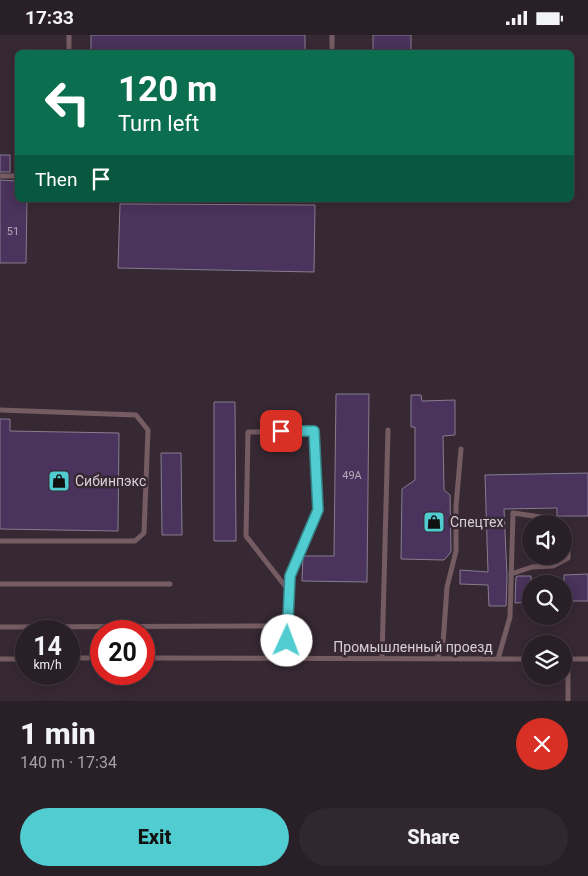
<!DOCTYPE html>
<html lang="en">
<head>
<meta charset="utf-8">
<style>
  body { margin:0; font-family:Roboto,sans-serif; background:#31272f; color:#f1f3f6; height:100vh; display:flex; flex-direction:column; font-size:19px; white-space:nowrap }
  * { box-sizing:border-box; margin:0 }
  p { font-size:16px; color:#a5a2a7 }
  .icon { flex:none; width:28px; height:28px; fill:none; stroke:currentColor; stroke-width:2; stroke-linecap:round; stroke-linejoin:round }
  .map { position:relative; height:666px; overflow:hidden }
  .details { display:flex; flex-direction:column; background:#291f27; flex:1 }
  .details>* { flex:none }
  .hud { position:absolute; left:15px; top:15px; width:559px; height:152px; border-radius:8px; box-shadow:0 2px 12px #0003,0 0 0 1px #453d44; background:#0b6e4f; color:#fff; overflow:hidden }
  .fabs { position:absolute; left:522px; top:480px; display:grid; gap:10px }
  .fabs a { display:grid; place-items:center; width:50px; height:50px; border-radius:50%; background:#291f27; box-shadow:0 2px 12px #0003,0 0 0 1px #453d44; font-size:25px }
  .speed { position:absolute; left:15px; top:585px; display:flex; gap:10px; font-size:25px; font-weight:700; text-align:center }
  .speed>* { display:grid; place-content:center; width:65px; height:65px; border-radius:50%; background:#291f27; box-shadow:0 2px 12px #0003,0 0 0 1px #453d44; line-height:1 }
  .speed small { font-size:12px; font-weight:400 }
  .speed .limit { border:8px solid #d22; background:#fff; color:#111 }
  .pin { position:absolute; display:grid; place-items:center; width:42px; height:42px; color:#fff; margin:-21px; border-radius:10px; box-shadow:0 2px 8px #0006 }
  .me { position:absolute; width:55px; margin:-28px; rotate:2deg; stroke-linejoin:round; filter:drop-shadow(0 0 4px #0008) }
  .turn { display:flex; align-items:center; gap:18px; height:105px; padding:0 20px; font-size:22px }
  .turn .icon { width:65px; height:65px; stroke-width:2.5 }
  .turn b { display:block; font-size:35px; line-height:42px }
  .then { display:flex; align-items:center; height:48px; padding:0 20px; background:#0003; gap:10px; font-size:19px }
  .round { display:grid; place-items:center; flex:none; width:52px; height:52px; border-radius:26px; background:#31272f }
  .headline { display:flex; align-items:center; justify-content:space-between; height:85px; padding:0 20px }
  h1 { font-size:30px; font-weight:800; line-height:38px }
  .primary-button { display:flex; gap:10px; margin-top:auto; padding:10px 20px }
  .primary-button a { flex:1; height:58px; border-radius:30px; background:#51ccd1; color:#111; font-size:20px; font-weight:800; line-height:58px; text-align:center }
  .primary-button a+a { background:#31272f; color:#f1f3f6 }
  .status { display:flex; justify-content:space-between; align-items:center; height:35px; padding:0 25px; background:#291f27; direction:ltr }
  .status svg { height:14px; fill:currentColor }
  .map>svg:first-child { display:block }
  .building { fill:#4a335c; stroke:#867d8e }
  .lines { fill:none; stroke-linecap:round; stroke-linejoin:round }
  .service { stroke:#755c62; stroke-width:5 }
  .route-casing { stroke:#358588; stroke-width:12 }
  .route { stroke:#51ccd1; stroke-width:9 }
  .labels { text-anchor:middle; stroke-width:5; stroke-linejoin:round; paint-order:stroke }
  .number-label { font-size:11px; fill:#b4a8b7 }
  .poi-label { font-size:14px; fill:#d8cfd5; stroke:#372934; text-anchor:start }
  .street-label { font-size:14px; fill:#d8cfd5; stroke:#372934 }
</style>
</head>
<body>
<div class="status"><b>17:33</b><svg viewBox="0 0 49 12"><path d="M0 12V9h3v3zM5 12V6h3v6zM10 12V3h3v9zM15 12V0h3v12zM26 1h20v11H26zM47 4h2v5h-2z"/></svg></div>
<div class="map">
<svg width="588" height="666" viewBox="0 0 588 666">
  <rect width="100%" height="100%" fill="#372934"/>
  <g class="building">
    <rect x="91" y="0" width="214" height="18"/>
    <rect x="373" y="0" width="38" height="18"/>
    <rect x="0" y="120" width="10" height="17"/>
    <path d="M 0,145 L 18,146 L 18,165 L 27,165 L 26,228 L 0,228 Z"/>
    <path d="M 120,169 L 315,170 L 314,237 L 118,233 Z"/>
    <path d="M 336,359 L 369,359 L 367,547 L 302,546 L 303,521 L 334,521 Z"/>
    <path d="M 411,360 L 421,360 L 422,366 L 455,365 L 455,400 L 443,401 L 444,455 L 450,460 L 451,517 L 444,525 L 401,524 L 402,454 L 415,445 L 415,392 L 411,392 Z"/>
    <path d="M 214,367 L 235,367 L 236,506 L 214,506 Z"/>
    <path d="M 0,384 L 10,384 L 10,396 L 119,398 L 118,496 L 0,494 Z"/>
    <path d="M 161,418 L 181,418 L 182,500 L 162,500 Z"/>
    <path d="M 588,438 L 588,481 L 557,481 L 557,473 L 504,474 L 507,542 L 506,571 L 489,571 L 488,550 L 460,549 L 460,535 L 488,537 L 485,440 Z"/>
    <path d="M 588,539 L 588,566 L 564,566 L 564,540 Z"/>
    <path d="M 518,541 L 531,541 L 531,567 L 515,568 L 516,542 Z"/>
  </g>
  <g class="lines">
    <g class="service">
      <path d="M 332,0 L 332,18"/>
      <path d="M 69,18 L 69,0"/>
      <path d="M 0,141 L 18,141"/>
      <path d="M 0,375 L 136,380 L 148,395 L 144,498 L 135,506 L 0,506"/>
      <path d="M 511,539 L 532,532 L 553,531 L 568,523 L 568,494 L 564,491"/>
      <path d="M 0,549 L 170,549"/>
      <path d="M 0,592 L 288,591"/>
      <path d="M 287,622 L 290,541 L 318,475 L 315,396 L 248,397 L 246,501 L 289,556"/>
      <path d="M 69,623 L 101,623"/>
      <path d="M 144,623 L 531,624"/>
      <path d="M 382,623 L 388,395"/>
      <path d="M 437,623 L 443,609 L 447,552 L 456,516 L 456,471 L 461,414"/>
      <path d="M 0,624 L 26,624"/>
      <path d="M 498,624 L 510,582 L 513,478 L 548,483 L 559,489"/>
      <path d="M 564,624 L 588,624"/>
      <path d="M 568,624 L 568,666"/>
    </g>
  </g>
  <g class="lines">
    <g class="route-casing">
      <path id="route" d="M 281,396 L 314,396 L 318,475 L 290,541 L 287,606"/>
    </g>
    <use href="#route" class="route"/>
  </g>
  <defs>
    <g id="shop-square" transform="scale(1.125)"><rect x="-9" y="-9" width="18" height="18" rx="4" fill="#51ccd1" stroke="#372934"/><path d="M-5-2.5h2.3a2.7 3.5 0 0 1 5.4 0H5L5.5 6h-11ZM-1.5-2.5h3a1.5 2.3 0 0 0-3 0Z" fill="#111"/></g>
  </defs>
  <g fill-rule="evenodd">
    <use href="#shop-square" x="59" y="446"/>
    <use href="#shop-square" x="434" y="487"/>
  </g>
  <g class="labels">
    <g class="number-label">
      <text x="13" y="200">51</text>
      <text x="352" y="444">49А</text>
    </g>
    <g class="poi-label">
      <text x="75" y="451">Сибинпэкс</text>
      <text x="450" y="492">Спецтех</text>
    </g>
    <g class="street-label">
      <text x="413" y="617">Промышленный проезд</text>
    </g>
  </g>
</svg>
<div class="fabs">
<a><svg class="icon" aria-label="sound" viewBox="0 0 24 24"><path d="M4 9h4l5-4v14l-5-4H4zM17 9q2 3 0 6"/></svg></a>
<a><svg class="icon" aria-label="search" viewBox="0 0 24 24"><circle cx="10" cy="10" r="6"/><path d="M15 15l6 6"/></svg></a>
<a><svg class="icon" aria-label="layers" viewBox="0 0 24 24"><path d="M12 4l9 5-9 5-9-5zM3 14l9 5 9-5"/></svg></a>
</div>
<div class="speed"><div>14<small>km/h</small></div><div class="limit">20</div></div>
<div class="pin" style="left:281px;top:396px;background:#d93025"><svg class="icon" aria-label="arrive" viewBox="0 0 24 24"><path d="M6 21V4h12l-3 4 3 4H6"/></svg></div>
<svg class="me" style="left:287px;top:606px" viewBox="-20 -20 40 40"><circle r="19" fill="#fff"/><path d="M0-13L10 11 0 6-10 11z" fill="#51ccd1"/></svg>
<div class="hud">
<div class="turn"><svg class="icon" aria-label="left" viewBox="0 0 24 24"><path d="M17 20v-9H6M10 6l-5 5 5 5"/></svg><div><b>120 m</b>Turn left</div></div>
<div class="then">Then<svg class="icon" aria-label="arrive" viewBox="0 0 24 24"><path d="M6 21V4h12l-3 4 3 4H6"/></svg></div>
</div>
</div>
<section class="details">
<div class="headline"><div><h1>1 min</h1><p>140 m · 17:34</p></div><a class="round" style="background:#d93025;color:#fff"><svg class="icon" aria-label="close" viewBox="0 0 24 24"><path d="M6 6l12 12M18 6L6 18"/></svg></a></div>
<div class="primary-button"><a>Exit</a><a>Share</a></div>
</section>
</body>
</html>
